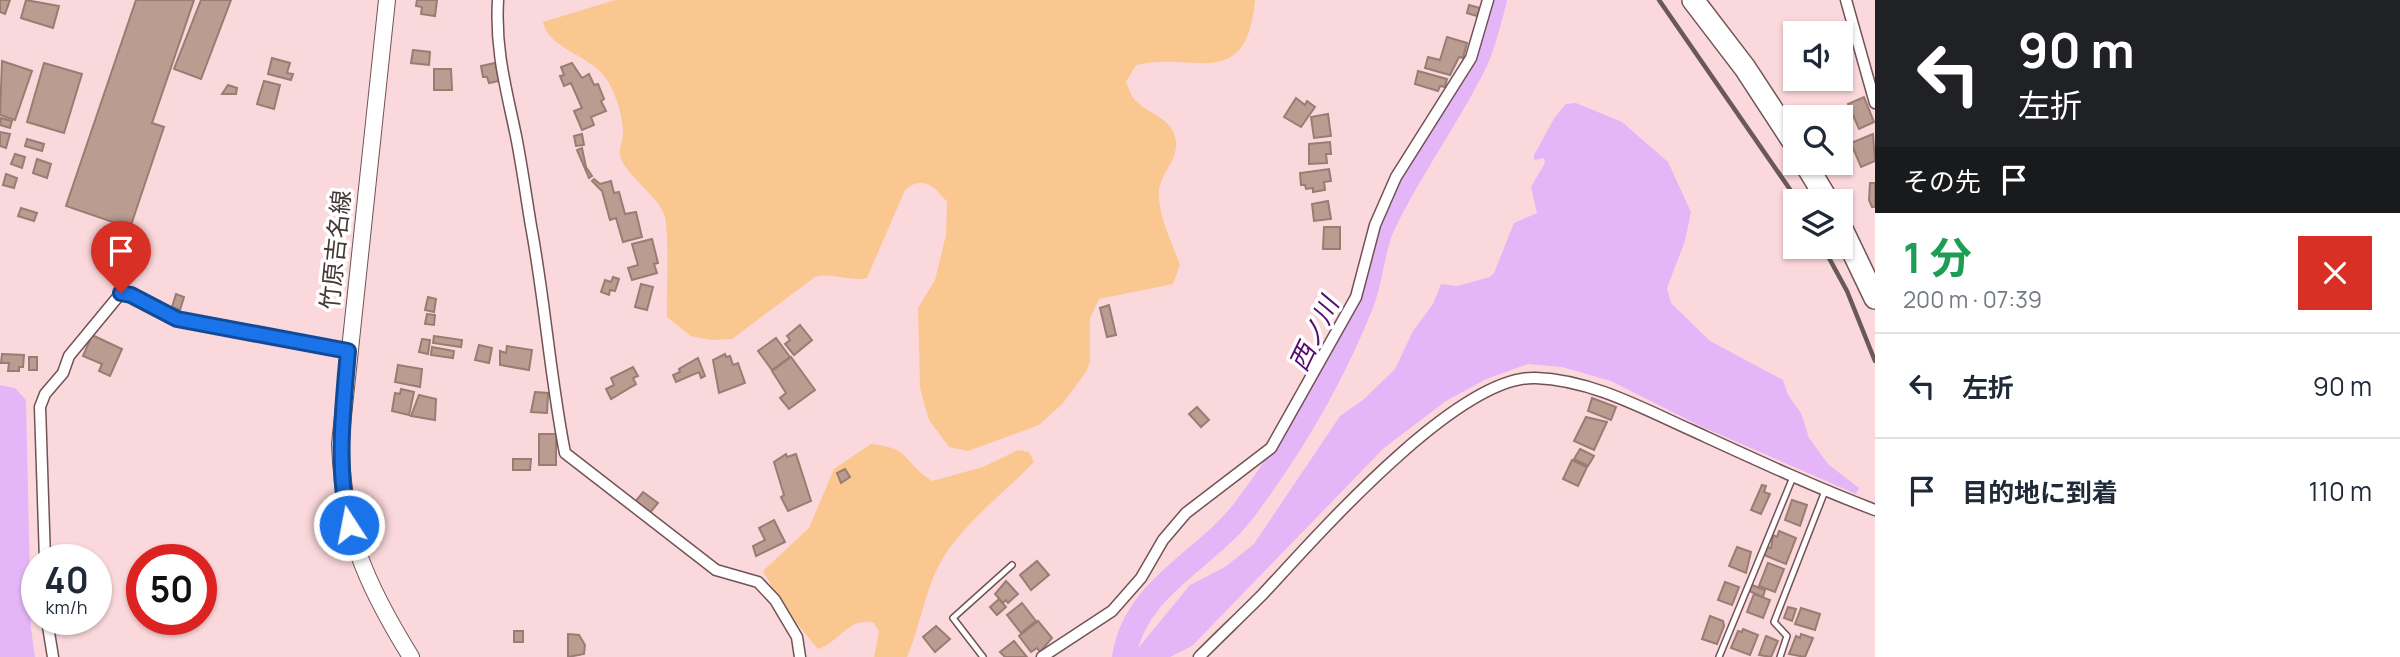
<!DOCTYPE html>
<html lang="ja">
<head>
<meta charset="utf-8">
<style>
  body { margin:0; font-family:Manrope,"Noto Sans JP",sans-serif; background:#f6f6f7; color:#1f2937; height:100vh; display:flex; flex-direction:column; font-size:26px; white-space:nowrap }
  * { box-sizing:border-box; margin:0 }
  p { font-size:23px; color:#747a83 }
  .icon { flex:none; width:38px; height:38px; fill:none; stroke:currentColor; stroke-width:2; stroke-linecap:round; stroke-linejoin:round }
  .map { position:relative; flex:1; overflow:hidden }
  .panel { display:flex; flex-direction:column; background:#fff; width:525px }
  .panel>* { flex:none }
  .guide { background:#202124; color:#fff; overflow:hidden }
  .buttons { position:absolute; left:1783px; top:21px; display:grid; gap:14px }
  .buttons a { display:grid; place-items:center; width:70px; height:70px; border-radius:0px; background:#fff; box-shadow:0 2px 5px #0004; font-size:35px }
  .speed { position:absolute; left:21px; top:544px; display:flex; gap:14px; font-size:35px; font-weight:700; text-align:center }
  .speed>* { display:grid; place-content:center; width:91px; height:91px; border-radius:50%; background:#fff; box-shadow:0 2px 5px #0004; line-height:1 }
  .speed small { font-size:18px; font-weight:400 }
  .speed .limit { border:10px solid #d22; background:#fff; color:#111 }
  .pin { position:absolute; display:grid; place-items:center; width:60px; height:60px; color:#fff; margin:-72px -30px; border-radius:50% 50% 50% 0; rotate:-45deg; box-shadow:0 0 7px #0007 }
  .pin .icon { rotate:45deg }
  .me { position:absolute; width:77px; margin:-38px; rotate:349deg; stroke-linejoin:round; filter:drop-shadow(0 0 5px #0008) }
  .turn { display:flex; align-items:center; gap:24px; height:147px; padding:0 28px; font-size:32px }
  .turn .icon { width:91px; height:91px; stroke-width:2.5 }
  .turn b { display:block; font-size:49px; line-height:60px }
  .then { display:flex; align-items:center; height:66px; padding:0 28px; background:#0003; gap:14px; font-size:26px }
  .round { display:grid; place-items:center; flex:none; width:74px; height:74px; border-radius:0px; background:#f6f6f7 }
  .headline { display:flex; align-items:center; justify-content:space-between; height:119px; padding:0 28px }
  h1 { font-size:42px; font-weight:700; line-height:52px; color:#1e9e55 }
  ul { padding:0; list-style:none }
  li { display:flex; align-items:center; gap:21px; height:105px; padding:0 28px; border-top:2px solid #e0e1e3 }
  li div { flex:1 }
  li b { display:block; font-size:26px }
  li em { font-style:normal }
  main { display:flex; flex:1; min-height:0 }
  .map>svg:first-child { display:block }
  .green { fill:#fbc790 }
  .water { fill:#e4b6f8 }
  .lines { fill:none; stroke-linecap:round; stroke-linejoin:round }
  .river { stroke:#e4b6f8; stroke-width:24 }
  .building { fill:#ba9c91; stroke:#9a7c72; stroke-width:2 }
  .lane-casing { stroke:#715356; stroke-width:8 }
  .street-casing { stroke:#715356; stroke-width:13 }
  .secondary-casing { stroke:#715356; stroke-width:18 }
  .highway-casing { stroke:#715356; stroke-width:24 }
  .lane { stroke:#fff; stroke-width:5 }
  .street { stroke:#fff; stroke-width:10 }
  .secondary { stroke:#fff; stroke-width:16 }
  .highway { stroke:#fff; stroke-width:21 }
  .rail { stroke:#6b595a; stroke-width:4.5 }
  .route-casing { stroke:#114b97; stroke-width:18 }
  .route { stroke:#1a73e8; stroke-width:12 }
  .labels { text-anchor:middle; stroke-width:7; stroke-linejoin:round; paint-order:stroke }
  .street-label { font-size:24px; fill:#453738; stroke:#fff }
  .water-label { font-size:26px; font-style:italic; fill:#56096e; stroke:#fff }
</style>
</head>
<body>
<main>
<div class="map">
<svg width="1875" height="657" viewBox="0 0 1875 657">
  <rect width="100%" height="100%" fill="#fbd8db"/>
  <g class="green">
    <path d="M 615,0 L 1255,0 C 1247,94 1192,51 1136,65 L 1126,82 C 1129,88 1131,97 1136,101 C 1148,114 1170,117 1175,137 C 1181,159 1160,172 1159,192 C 1158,216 1172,242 1180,265 L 1173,284 L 1099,299 L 1090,318 L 1090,361 L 1086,372 L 1063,403 L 1039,425 L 968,451 L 949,447 L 929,420 L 920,388 L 918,308 L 935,280 L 946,235 L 947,202 C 935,187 923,174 905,190 L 867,278 C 849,282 832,272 815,277 L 732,339 L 711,340 L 691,336 L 667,317 C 666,297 670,229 664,214 C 657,195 621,171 620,154 C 619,147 623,140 623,133 C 623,115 615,91 605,77 C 587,54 548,48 543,22 Z"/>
    <path d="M 871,444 C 912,448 901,461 932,481 L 983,467 L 1018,450 L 1029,452 L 1034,462 C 1005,492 958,528 939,565 C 924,594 920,627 907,657 L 874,657 L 879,632 L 874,623 C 849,616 839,643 818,649 L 784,608 L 763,571 L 809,528 L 834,469 Z"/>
  </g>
  <g class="water">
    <path d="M 1576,103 L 1622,122 L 1668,162 L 1691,212 L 1685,241 L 1667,288 L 1671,303 L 1710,341 L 1783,380 L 1788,395 L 1801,413 L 1809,438 L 1828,464 L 1859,488 L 1856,494 L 1700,426 L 1611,381 L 1562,367 L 1528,364 L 1486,379 L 1446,401 L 1384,448 L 1192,646 L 1170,657 L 1123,657 L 1140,646 L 1190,585 L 1225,567 L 1254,544 L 1340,416 L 1363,400 L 1395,369 L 1413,331 L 1433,304 L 1441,284 L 1457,286 L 1490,277 L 1494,273 L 1514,223 L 1537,213 L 1531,187 L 1545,163 L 1544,158 L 1534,160 L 1534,155 L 1555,117 L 1566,104 Z"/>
    <path d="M 0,385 L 15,388 L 26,400 L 31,628 L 35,657 L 0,657 Z"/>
  </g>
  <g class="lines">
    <path class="river" d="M 1124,657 C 1135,587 1206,561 1245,509 C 1292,446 1333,376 1362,303 C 1372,278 1372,250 1383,226 C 1409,170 1447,120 1474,65 C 1484,46 1489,21 1495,0"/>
  </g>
  <g class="building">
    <path d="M 0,0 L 10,0 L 5,14 L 0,12 Z"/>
    <path d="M 26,0 L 59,6 L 53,28 L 21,18 Z"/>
    <path d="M 136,0 L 194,0 L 152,123 L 164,127 L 130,228 L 66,206 Z"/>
    <path d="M 201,0 L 231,0 L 201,79 L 174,69 Z"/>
    <path d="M 417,0 L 437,0 L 435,16 L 421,14 L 422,7 L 416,6 Z"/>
    <path d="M 1469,5 L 1480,8 L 1477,16 L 1467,13 Z"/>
    <path d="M 1447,37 L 1467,43 L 1463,58 L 1459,57 L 1450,75 L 1425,68 L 1428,57 L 1440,60 Z"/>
    <path d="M 413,50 L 430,52 L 429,65 L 411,63 Z"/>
    <path d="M 272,58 L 290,63 L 287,73 L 293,74 L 291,80 L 268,74 Z"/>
    <path d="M 2,61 L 32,71 L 15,120 L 0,115 Z"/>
    <path d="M 1841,61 L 1846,84 L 1829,86 L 1829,79 L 1841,79 Z"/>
    <path d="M 44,63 L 82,74 L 64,133 L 27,122 Z"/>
    <path d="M 495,63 L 499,81 L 489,83 L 487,77 L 483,77 L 481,66 Z"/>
    <path d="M 572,63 L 582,78 L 589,74 L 594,85 L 598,84 L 604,99 L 601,101 L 606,111 L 591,117 L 594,125 L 582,130 L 574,111 L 582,108 L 571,83 L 564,86 L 560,76 L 564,75 L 561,67 Z"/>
    <path d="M 434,69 L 451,69 L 452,90 L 434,90 Z"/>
    <path d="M 1418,71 L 1447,79 L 1445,87 L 1440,86 L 1438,91 L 1415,84 Z"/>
    <path d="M 264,81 L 280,85 L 274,109 L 257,104 Z"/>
    <path d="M 228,85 L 237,88 L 236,94 L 222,94 Z"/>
    <path d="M 1864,97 L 1874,122 L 1859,129 L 1848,104 Z"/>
    <path d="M 1296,98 L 1305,105 L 1307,101 L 1315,107 L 1301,127 L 1284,117 Z"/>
    <path d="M 1328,114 L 1331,136 L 1314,138 L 1311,117 Z"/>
    <path d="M 1846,117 L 1849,132 L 1841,134 L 1841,119 Z"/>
    <path d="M 1,118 L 12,121 L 10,128 L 0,125 Z"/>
    <path d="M 0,132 L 10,134 L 6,148 L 0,146 Z"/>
    <path d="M 582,134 L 584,145 L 576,146 L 574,136 Z"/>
    <path d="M 1873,134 L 1875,161 L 1861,167 L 1851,143 Z"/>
    <path d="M 27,139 L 44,144 L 42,151 L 25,146 Z"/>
    <path d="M 1330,142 L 1331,154 L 1326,154 L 1327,163 L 1309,164 L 1309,144 Z"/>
    <path d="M 582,148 L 586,167 L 592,176 L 589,178 L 577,150 Z"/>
    <path d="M 15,154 L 25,157 L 22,168 L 11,164 Z"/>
    <path d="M 37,159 L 51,164 L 47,178 L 33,173 Z"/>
    <path d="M 1329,169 L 1331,181 L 1324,182 L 1325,190 L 1313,192 L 1313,188 L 1306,189 L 1305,185 L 1301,185 L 1300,173 Z"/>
    <path d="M 6,174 L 17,178 L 14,188 L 3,185 Z"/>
    <path d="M 594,179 L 600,184 L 611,181 L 614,193 L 619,192 L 625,214 L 636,212 L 642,237 L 623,242 L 616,218 L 610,220 L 602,191 L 592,181 Z"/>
    <path d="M 1870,183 L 1875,183 L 1875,207 L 1872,207 L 1869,200 Z"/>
    <path d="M 1328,201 L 1331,219 L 1314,221 L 1312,204 Z"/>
    <path d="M 21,208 L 37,213 L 34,221 L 18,216 Z"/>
    <path d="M 1324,227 L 1340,227 L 1340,249 L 1323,249 Z"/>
    <path d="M 652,239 L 658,263 L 654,264 L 657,273 L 632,280 L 628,268 L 638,265 L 632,244 Z"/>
    <path d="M 613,277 L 619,279 L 615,291 L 610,290 L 609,295 L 601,292 L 605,280 L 611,282 Z"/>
    <path d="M 641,284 L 653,287 L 647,310 L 635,307 Z"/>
    <path d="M 176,294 L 184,297 L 180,310 L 172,307 Z"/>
    <path d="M 428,297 L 436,299 L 434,312 L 425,310 Z"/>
    <path d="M 1109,305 L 1116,335 L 1107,337 L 1100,308 Z"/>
    <path d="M 427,314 L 435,315 L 434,325 L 425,324 Z"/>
    <path d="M 800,325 L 812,340 L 794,355 L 785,344 L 790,340 L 787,336 Z"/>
    <path d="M 92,335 L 122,349 L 110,376 L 99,371 L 102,364 L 83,356 Z"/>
    <path d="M 434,336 L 462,340 L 461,347 L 433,343 Z"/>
    <path d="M 776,338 L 790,357 L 772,370 L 758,351 Z"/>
    <path d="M 422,339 L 430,340 L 428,354 L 419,352 Z"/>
    <path d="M 479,345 L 492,348 L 489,363 L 475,360 Z"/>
    <path d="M 507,346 L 532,350 L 529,370 L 500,365 L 500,351 L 506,353 Z"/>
    <path d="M 432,347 L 454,351 L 453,358 L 431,355 Z"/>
    <path d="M 2,354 L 24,355 L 23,367 L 19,367 L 19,371 L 8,371 L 9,363 L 1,363 Z"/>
    <path d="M 725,354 L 726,357 L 730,356 L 733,365 L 738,363 L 745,383 L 719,393 L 713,360 Z"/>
    <rect x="29" y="357" width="8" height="13"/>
    <path d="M 791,357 L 815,390 L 789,409 L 780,398 L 786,393 L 772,371 Z"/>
    <path d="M 698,358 L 705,376 L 701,378 L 699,372 L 676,382 L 673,375 L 680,372 L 679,369 Z"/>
    <path d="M 398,365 L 422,369 L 420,387 L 395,382 Z"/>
    <path d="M 633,367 L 638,376 L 633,378 L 636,384 L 611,399 L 606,389 L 614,385 L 611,378 Z"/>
    <path d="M 401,389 L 414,392 L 409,415 L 392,411 L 395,393 L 400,394 Z"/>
    <path d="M 535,392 L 548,393 L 547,413 L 531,412 Z"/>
    <path d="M 419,395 L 436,399 L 435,420 L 411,416 Z"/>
    <path d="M 1592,398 L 1616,407 L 1611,420 L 1588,411 Z"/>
    <path d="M 1197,407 L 1209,420 L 1201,427 L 1189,414 Z"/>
    <path d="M 1586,417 L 1607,422 L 1594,450 L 1574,441 Z"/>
    <rect x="539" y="434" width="17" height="31"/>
    <path d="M 1580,449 L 1594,456 L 1588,466 L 1574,459 Z"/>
    <path d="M 786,454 L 787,457 L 796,454 L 811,501 L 788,511 L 781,497 L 784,495 L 774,462 Z"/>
    <path d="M 513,459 L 531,459 L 530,470 L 513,470 Z"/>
    <path d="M 1572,460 L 1587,467 L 1578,486 L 1563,479 Z"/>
    <path d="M 845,469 L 850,477 L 841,483 L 837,473 Z"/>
    <path d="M 1762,485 L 1766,486 L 1764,492 L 1770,494 L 1761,514 L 1751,510 Z"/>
    <path d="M 643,492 L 658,503 L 649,514 L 634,503 Z"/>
    <path d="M 1792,500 L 1807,505 L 1800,526 L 1785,520 Z"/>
    <path d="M 774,520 L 785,542 L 756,556 L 753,546 L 765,540 L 759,528 Z"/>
    <path d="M 1779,531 L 1796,538 L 1786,564 L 1764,555 L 1767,547 L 1771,548 L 1773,535 L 1777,537 Z"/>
    <path d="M 1737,547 L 1751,552 L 1746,573 L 1729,566 Z"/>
    <path d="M 1037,561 L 1049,575 L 1031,590 L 1020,575 Z"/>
    <path d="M 1768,563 L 1784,569 L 1775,592 L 1759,586 Z"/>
    <path d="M 1006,581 L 1018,594 L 1008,603 L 1006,600 L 1003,603 L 995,594 Z"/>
    <path d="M 1725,582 L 1739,587 L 1732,605 L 1718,600 Z"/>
    <path d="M 1752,585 L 1765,590 L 1763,597 L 1749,591 Z"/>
    <path d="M 1754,594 L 1770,600 L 1763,618 L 1747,612 Z"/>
    <path d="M 999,599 L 1006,607 L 997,615 L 990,607 Z"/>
    <path d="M 1022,603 L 1036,621 L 1021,633 L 1007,615 Z"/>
    <path d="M 1788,607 L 1796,609 L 1792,621 L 1784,618 Z"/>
    <path d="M 1801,608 L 1820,614 L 1815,630 L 1795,624 Z"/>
    <path d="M 1710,616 L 1723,621 L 1724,626 L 1717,644 L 1702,639 Z"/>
    <path d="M 1038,621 L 1052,638 L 1040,652 L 1037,648 L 1031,652 L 1019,636 Z"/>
    <path d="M 936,626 L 950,639 L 935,652 L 923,637 Z"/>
    <path d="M 1743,629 L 1758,635 L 1750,655 L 1731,648 L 1738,631 L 1742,632 Z"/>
    <rect x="514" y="631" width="9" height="11"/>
    <path d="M 568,634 L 579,635 L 585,645 L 584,654 L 568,657 Z"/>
    <path d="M 1801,634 L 1813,638 L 1805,657 L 1789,654 L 1796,636 L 1800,638 Z"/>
    <path d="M 1766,636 L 1778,641 L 1771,657 L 1759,655 Z"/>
    <path d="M 1014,641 L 1027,657 L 1005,657 L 1000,652 Z"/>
  </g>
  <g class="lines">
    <g class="lane-casing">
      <g id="lane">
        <path d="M 983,657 L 953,618 L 1012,565"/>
        <path d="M 1719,657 L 1793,477"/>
        <path d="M 1780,657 L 1787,636 L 1774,622 L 1825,491"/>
      </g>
    </g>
    <g class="street-casing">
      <g id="street">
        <path d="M 498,0 C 495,50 506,88 516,136 C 522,166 526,196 531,226 C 545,301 550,377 565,453 L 716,570 L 758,582 L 775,600 L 797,637 L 800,657"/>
        <path d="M 1846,0 L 1875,103"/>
        <path d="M 45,560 L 40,407 L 45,394 L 63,373 L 69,356 L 121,293 L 131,295 L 177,319 L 347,351"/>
        <path d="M 47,620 L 53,657"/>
        <path d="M 1042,657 L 1112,611 L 1141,578 L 1163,540 L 1186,513 L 1271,448 L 1356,297 L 1375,225 L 1396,177 L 1471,58 L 1488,0"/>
        <path d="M 1199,657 C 1220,636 1242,615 1263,594 C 1315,538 1458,374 1536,378 C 1591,380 1642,408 1691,430 C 1752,458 1812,486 1875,510"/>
      </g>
    </g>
    <g class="secondary-casing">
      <path id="secondary" d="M 387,0 L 340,444 C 344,534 364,581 411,657"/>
    </g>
    <g class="highway-casing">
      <g id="highway">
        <path d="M 1693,0 L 1745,68 L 1796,146"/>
        <path d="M 1805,163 L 1828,201"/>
        <path d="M 1841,227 L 1875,298"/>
      </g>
    </g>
    <use href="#lane" class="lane"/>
    <use href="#street" class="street"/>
    <use href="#secondary" class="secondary"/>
    <use href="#highway" class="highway"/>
    <g class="rail">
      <path d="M 1659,0 L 1798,201"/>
      <path d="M 1823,247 L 1847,291 L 1875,361"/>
    </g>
  </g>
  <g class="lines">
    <g class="route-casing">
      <path id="route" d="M 121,293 L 131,295 L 177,319 L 348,351 C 343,410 336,467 349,525"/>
    </g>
    <use href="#route" class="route"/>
  </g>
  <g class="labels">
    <g class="street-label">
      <text transform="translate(336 250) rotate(-84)" y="8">竹原吉名線</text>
    </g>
    <g class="water-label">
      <text transform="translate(1314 334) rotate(-64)" y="9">西ノ川</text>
    </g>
  </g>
</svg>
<div class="buttons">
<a><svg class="icon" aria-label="sound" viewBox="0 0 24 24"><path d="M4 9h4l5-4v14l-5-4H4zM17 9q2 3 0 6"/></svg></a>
<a><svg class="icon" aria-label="search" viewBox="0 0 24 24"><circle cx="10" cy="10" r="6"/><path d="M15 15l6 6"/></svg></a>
<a><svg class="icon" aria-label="layers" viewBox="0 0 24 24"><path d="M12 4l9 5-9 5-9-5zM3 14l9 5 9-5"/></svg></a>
</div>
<div class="speed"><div>40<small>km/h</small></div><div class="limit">50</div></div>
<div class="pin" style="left:121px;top:293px;background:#d93025"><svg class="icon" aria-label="arrive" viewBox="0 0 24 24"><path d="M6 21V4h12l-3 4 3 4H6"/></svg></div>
<svg class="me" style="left:349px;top:525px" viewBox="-20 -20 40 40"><circle r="17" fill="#1a73e8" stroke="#fff" stroke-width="3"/><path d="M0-11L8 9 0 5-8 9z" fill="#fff"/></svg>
</div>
<section class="panel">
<div class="guide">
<div class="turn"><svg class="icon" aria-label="left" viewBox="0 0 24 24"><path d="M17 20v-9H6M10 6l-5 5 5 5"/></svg><div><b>90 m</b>左折</div></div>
<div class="then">その先<svg class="icon" aria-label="arrive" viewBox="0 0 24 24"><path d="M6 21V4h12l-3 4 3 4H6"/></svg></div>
</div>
<div class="headline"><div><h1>1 分</h1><p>200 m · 07:39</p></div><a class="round" style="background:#d93025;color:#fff"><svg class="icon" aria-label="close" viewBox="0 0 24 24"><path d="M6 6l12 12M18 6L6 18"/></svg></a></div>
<ul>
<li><svg class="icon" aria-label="left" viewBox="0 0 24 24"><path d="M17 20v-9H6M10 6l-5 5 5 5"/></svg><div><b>左折</b></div><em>90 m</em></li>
<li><svg class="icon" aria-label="arrive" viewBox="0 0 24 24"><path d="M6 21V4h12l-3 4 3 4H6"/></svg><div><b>目的地に到着</b></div><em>110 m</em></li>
</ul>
</section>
</main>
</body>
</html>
